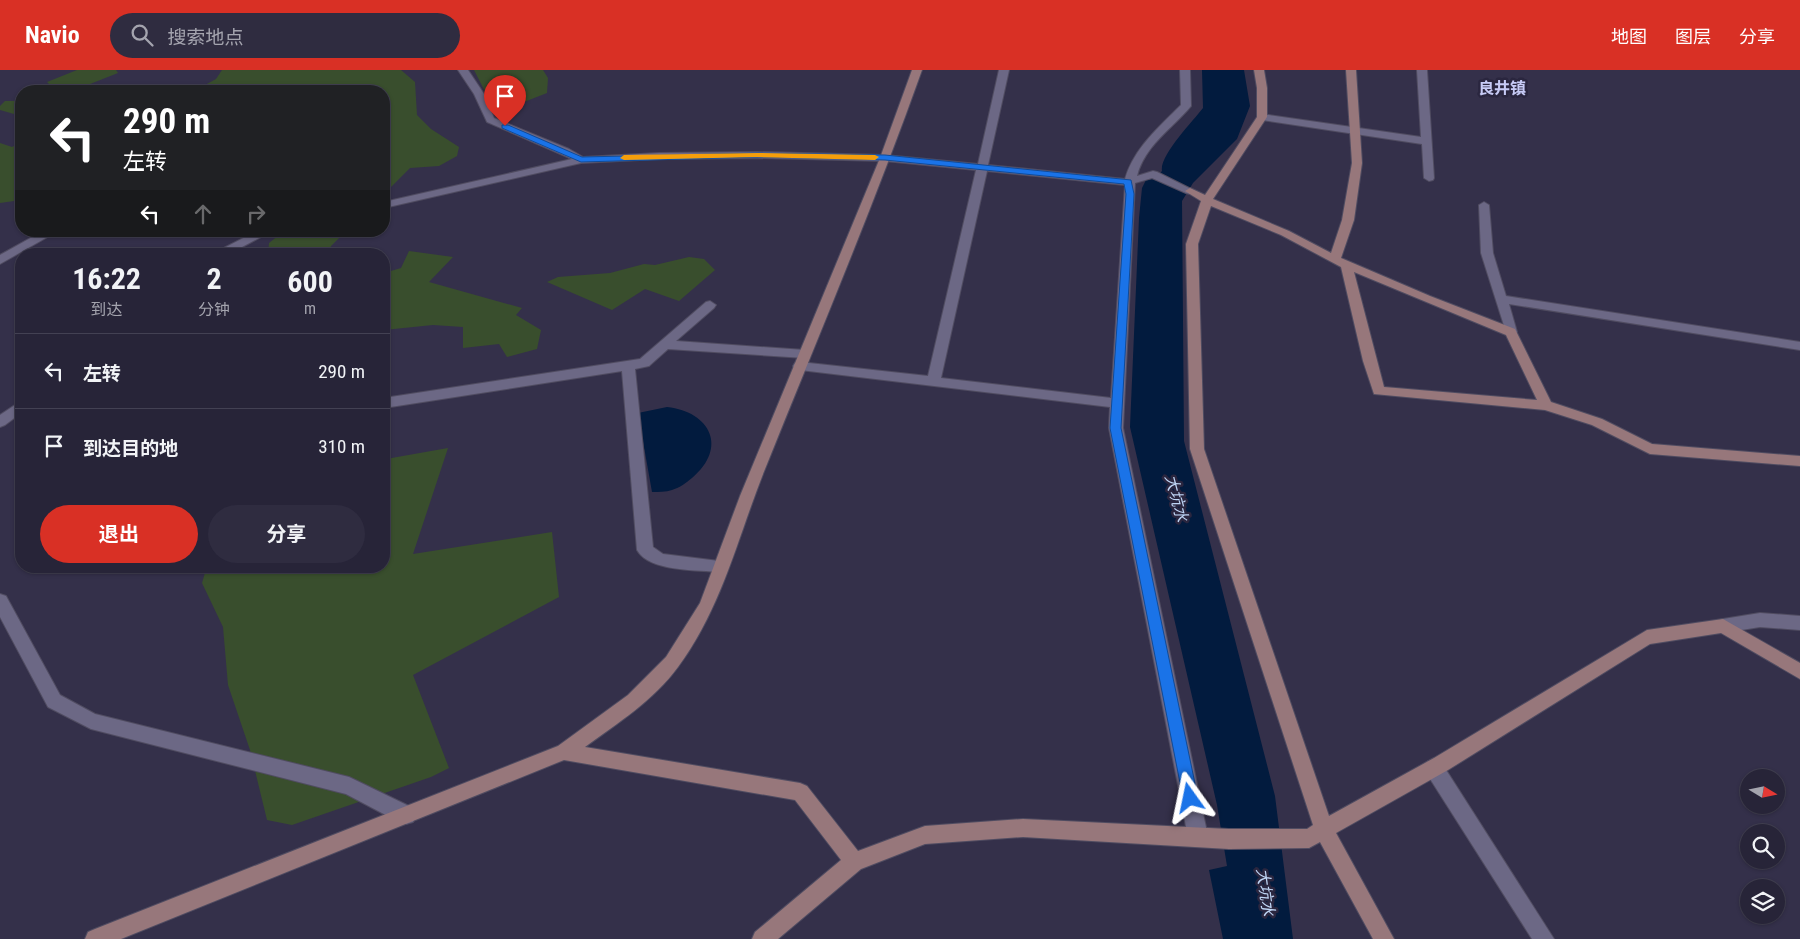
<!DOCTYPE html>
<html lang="zh">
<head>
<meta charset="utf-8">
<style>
  body { margin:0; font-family:"Roboto Condensed","Noto Sans SC",sans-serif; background:#2f2c40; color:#f1f3f6; height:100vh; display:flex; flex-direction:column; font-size:19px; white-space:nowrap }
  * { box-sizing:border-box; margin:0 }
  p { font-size:16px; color:#a4a4ae }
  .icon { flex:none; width:28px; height:28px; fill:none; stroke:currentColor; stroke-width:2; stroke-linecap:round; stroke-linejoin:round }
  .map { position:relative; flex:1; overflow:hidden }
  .side { position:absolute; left:15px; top:178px; width:375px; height:325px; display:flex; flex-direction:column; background:#272438; border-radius:20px; box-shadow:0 1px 4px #0004,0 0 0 1px #434153 }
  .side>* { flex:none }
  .hud { position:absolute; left:15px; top:15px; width:375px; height:152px; border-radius:20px; box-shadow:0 1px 4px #0004,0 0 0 1px #434153; background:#202124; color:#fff; overflow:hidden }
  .needle { width:32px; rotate:100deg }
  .controls { position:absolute; left:1740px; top:699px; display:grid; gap:10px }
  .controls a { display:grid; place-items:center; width:45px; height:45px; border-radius:50%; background:#272438; box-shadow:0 1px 4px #0004,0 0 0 1px #434153; font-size:25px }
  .pin { position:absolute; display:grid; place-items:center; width:42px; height:42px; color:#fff; margin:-51px -21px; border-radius:50% 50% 50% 0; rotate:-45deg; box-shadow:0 0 5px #0007 }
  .pin .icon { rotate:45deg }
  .me { position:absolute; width:55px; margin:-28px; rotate:348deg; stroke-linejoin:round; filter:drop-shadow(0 0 4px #0008) }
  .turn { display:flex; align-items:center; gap:18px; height:105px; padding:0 25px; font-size:22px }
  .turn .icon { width:65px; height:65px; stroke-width:2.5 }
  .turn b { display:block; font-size:35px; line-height:42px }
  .lanes { display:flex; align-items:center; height:48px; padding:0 25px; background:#0003; justify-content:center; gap:25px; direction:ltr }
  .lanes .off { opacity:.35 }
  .eta { display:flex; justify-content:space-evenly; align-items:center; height:85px; text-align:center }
  .eta b { font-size:30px; font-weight:700; line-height:35px }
  .primary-button { display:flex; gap:10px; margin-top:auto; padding:10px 25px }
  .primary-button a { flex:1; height:58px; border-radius:30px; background:#d93025; color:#fff; font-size:20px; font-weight:700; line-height:58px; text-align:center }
  .primary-button a+a { background:#2f2c40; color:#f1f3f6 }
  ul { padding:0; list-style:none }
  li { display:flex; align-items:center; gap:15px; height:75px; padding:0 25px; border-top:1px solid #434153 }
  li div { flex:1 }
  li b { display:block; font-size:19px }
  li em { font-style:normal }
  header { display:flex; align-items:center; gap:30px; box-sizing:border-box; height:70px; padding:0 25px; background:#d93025; color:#fff }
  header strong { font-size:24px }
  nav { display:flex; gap:28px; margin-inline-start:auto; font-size:18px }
  .search { width:350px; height:45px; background:#2f2c40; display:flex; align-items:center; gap:12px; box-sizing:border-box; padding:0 18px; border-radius:28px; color:#a4a4ae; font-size:19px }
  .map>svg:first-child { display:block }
  .green { fill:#394e2d }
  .water { fill:#021b3e }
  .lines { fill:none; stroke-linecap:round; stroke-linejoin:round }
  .street-casing { stroke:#504c61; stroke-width:2 }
  .secondary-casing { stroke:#504c61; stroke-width:2 }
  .street { fill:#6c6885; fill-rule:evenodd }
  .secondary { fill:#97777b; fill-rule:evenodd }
  .route { fill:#1a73e8; stroke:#114b97 }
  .slow { fill:#f59e0b }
  .labels { text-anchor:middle; stroke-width:5; stroke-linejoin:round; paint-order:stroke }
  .far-district-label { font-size:16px; font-weight:bold; fill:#c7cbf6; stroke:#2a263f }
  .water-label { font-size:16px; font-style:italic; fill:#bfd5f5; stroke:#2a263f }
</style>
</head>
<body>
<header>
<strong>Navio</strong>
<div class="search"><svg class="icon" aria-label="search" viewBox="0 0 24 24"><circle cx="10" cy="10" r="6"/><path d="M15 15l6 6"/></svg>搜索地点</div>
<nav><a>地图</a><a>图层</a><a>分享</a></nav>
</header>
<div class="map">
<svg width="1800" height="869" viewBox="0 0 1800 869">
  <rect width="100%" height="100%" fill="#34304a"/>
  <g class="green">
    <path d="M 77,0 L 116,0 L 118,3 L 85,16 L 91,21 L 53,21 L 55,20 L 47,12 Z"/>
    <path d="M 222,0 L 401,0 L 415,12 L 417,45 L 431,59 L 459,77 L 457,86 L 439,96 L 410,98 L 384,124 L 384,21 L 194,21 L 216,9 Z"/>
    <path d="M 474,0 L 543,0 L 548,8 L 547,23 L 496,43 Z"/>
    <path d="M 5,31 L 21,31 L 21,46 L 0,40 L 0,36 Z"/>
    <path d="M 21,72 L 21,130 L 0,133 L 0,73 L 12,77 Z"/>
    <path d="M 284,161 L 346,161 L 331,176 L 329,184 L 268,184 L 269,173 Z"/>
    <path d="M 409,181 L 453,187 L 429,212 L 522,238 L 516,245 L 541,260 L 537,279 L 507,287 L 499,274 L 463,278 L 463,257 L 433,255 L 384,260 L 384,203 L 401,198 Z"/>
    <path d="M 689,187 L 704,189 L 715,200 L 679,231 L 645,219 L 612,240 L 547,212 L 558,207 L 610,203 L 644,194 L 655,195 Z"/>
    <path d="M 386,338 L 386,389 L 448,378 L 413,484 L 552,462 L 559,527 L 413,605 L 449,698 L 431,707 L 292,755 L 267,750 L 250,680 L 228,615 L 223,557 L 202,513 L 207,496 L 384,496 L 384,339 Z"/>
  </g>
  <g class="water">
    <path d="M 1202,0 L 1244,0 L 1250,36 L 1237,69 L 1193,113 L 1182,131 L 1184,371 L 1275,726 L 1293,869 L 1223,869 L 1209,800 L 1227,796 L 1217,735 L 1130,357 L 1139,148 L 1142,118 L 1146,110 L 1154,109 L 1162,101 C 1159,86 1193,51 1203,38 Z"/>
    <path d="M 667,337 C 711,342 728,378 692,408 C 686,413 679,418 672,420 C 666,422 658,422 652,422 L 638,343 Z"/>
  </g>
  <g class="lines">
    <g class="street-casing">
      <g id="street">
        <path d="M 458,0 L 468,0 L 484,24 L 494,48 L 569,79 L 583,87 L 659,83 L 757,82 L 885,85 L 978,94 L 999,0 L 1009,0 L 988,95 L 1125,109 C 1134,78 1159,57 1181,35 L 1180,0 L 1190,0 L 1191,36 C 1172,59 1145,75 1137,106 L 1153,101 L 1157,102 L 1195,121 L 1190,124 L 1186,123 L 1152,108 L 1135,113 L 1123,358 L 1208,767 L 1205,774 L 1198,777 L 1191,774 L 1188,767 L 1109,358 L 1110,337 L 800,300 L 795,299 L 793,296 L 795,293 L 800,292 L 928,306 L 976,100 L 885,91 L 757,88 L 659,89 L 581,93 L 384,138 L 384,132 L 572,89 L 487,52 L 474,24 ZM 987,101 L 1125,115 L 1111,328 L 941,308 Z"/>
        <path d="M 1417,0 L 1427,0 L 1434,108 L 1433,110 L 1429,111 L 1424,108 L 1422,74 L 1262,50 L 1257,47 L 1262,44 L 1421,67 Z"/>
        <path d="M 1484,132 L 1489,135 L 1493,183 L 1506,226 L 1800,272 L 1800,280 L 1509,234 L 1517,262 L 1515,265 L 1507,265 L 1481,183 L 1479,135 Z"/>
        <path d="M 43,161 L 58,161 L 0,194 L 0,185 Z"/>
        <path d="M 257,161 L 272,161 L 229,184 L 154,184 L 160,181 L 224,178 Z"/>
        <path d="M 710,231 L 716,235 L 714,238 L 676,271 L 805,280 L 811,284 L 805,288 L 668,279 L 649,296 L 635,299 L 653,477 L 663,484 L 727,492 L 729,496 L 727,500 L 721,502 C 699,500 649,502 637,480 L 622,301 L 384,338 L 384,328 L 640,289 L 706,232 Z"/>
        <path d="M 21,331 L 21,343 L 5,355 L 0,357 L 0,345 Z"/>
        <path d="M 0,524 L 6,526 L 60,625 L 95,644 L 349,707 L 413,738 L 416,745 L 413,752 L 406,754 L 399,752 L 346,724 L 91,659 L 48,637 L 0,547 Z"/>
        <path d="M 1760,543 L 1800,546 L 1800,560 L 1760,557 L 1723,563 L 1717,561 L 1715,556 L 1717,551 L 1723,549 Z"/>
        <path d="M 1434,689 L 1441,692 L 1554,869 L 1532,869 L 1427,704 L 1425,698 L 1427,692 Z"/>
      </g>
    </g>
    <g class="secondary-casing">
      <path id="secondary" d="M 912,0 L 922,0 C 874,135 818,267 765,399 C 738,466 722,538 678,597 C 654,630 618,653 585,677 L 800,713 L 807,716 L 858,781 L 925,756 L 1023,749 L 1229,759 L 1307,759 L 1313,755 L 1190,379 L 1186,174 L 1201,131 L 1185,121 L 1190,118 L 1205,125 L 1257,47 L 1257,18 L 1254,0 L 1264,0 L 1267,18 L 1267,47 L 1213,129 L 1289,161 L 1331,183 L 1342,150 L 1352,93 L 1346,0 L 1356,0 L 1362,93 L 1354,150 L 1341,188 L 1430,226 L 1515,259 L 1551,332 L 1602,349 L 1652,374 L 1800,386 L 1800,396 L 1650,384 L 1592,355 L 1545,340 L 1374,324 L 1363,291 L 1341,197 L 1281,165 L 1211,136 L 1198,174 L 1204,379 L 1329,746 L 1434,688 L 1647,560 L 1723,549 L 1800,593 L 1800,609 L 1721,563 L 1650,574 L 1448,700 L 1336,763 L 1394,869 L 1373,869 L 1320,772 L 1309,778 L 1229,779 L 1023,767 L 925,774 L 861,799 L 778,869 L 752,869 L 755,862 L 841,790 L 795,730 L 564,690 L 121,869 L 85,869 L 88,862 L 95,859 L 558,676 L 628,625 L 666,587 L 700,533 L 740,426 L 880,88 ZM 1354,202 L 1506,265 L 1537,330 L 1384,317 Z"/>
    </g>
    <use href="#street" class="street"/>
    <use href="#secondary" class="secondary"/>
  </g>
  <path class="route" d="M 502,55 L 508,55 L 582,87 L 757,83 L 885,85 L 1131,110 L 1134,124 L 1121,358 L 1198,728 L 1195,733 L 1190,735 L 1185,733 L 1183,728 L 1110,358 L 1126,124 L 1124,114 L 885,90 L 757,87 L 581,92 L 502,58 Z"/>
  <path class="slow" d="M 757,83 L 875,85 L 879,87 L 875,90 L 757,87 L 624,90 L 620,88 L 624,85 Z"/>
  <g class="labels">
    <g class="far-district-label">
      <text x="1502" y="24">良井镇</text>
    </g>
    <g class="water-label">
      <text transform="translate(1177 428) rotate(75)" y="6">大坑水</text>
      <text transform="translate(1266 822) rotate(82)" y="6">大坑水</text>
    </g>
  </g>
</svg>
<div class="controls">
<a><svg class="needle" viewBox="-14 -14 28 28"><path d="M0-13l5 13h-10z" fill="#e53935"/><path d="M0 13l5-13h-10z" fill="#a4a4ae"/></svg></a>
<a><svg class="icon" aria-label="search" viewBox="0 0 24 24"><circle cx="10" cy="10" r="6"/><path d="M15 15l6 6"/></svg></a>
<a><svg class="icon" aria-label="layers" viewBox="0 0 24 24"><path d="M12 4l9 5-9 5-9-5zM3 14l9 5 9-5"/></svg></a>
</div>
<div class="pin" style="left:505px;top:56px;background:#d93025"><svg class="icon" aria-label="arrive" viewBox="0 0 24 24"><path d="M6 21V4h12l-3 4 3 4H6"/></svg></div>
<svg class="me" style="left:1190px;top:728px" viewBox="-20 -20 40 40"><path d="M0-17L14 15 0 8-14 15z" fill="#1a73e8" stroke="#fff" stroke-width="4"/></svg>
<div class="hud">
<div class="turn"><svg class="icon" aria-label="left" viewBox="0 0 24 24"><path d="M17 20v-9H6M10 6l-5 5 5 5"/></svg><div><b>290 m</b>左转</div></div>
<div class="lanes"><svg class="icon" aria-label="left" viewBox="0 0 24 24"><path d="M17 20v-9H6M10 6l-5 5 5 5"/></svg><svg class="icon off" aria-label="ahead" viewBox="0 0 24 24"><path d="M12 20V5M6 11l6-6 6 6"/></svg><svg class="icon off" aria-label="right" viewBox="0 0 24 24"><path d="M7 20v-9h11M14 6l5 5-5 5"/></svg></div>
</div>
<section class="side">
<div class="eta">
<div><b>16:22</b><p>到达</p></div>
<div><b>2</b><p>分钟</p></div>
<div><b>600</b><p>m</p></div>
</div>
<ul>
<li><svg class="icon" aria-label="left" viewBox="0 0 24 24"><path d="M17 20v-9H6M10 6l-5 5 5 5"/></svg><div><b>左转</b></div><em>290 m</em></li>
<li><svg class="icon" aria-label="arrive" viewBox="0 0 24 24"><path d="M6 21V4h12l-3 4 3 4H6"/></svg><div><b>到达目的地</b></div><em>310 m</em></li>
</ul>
<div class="primary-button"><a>退出</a><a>分享</a></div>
</section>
</div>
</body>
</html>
